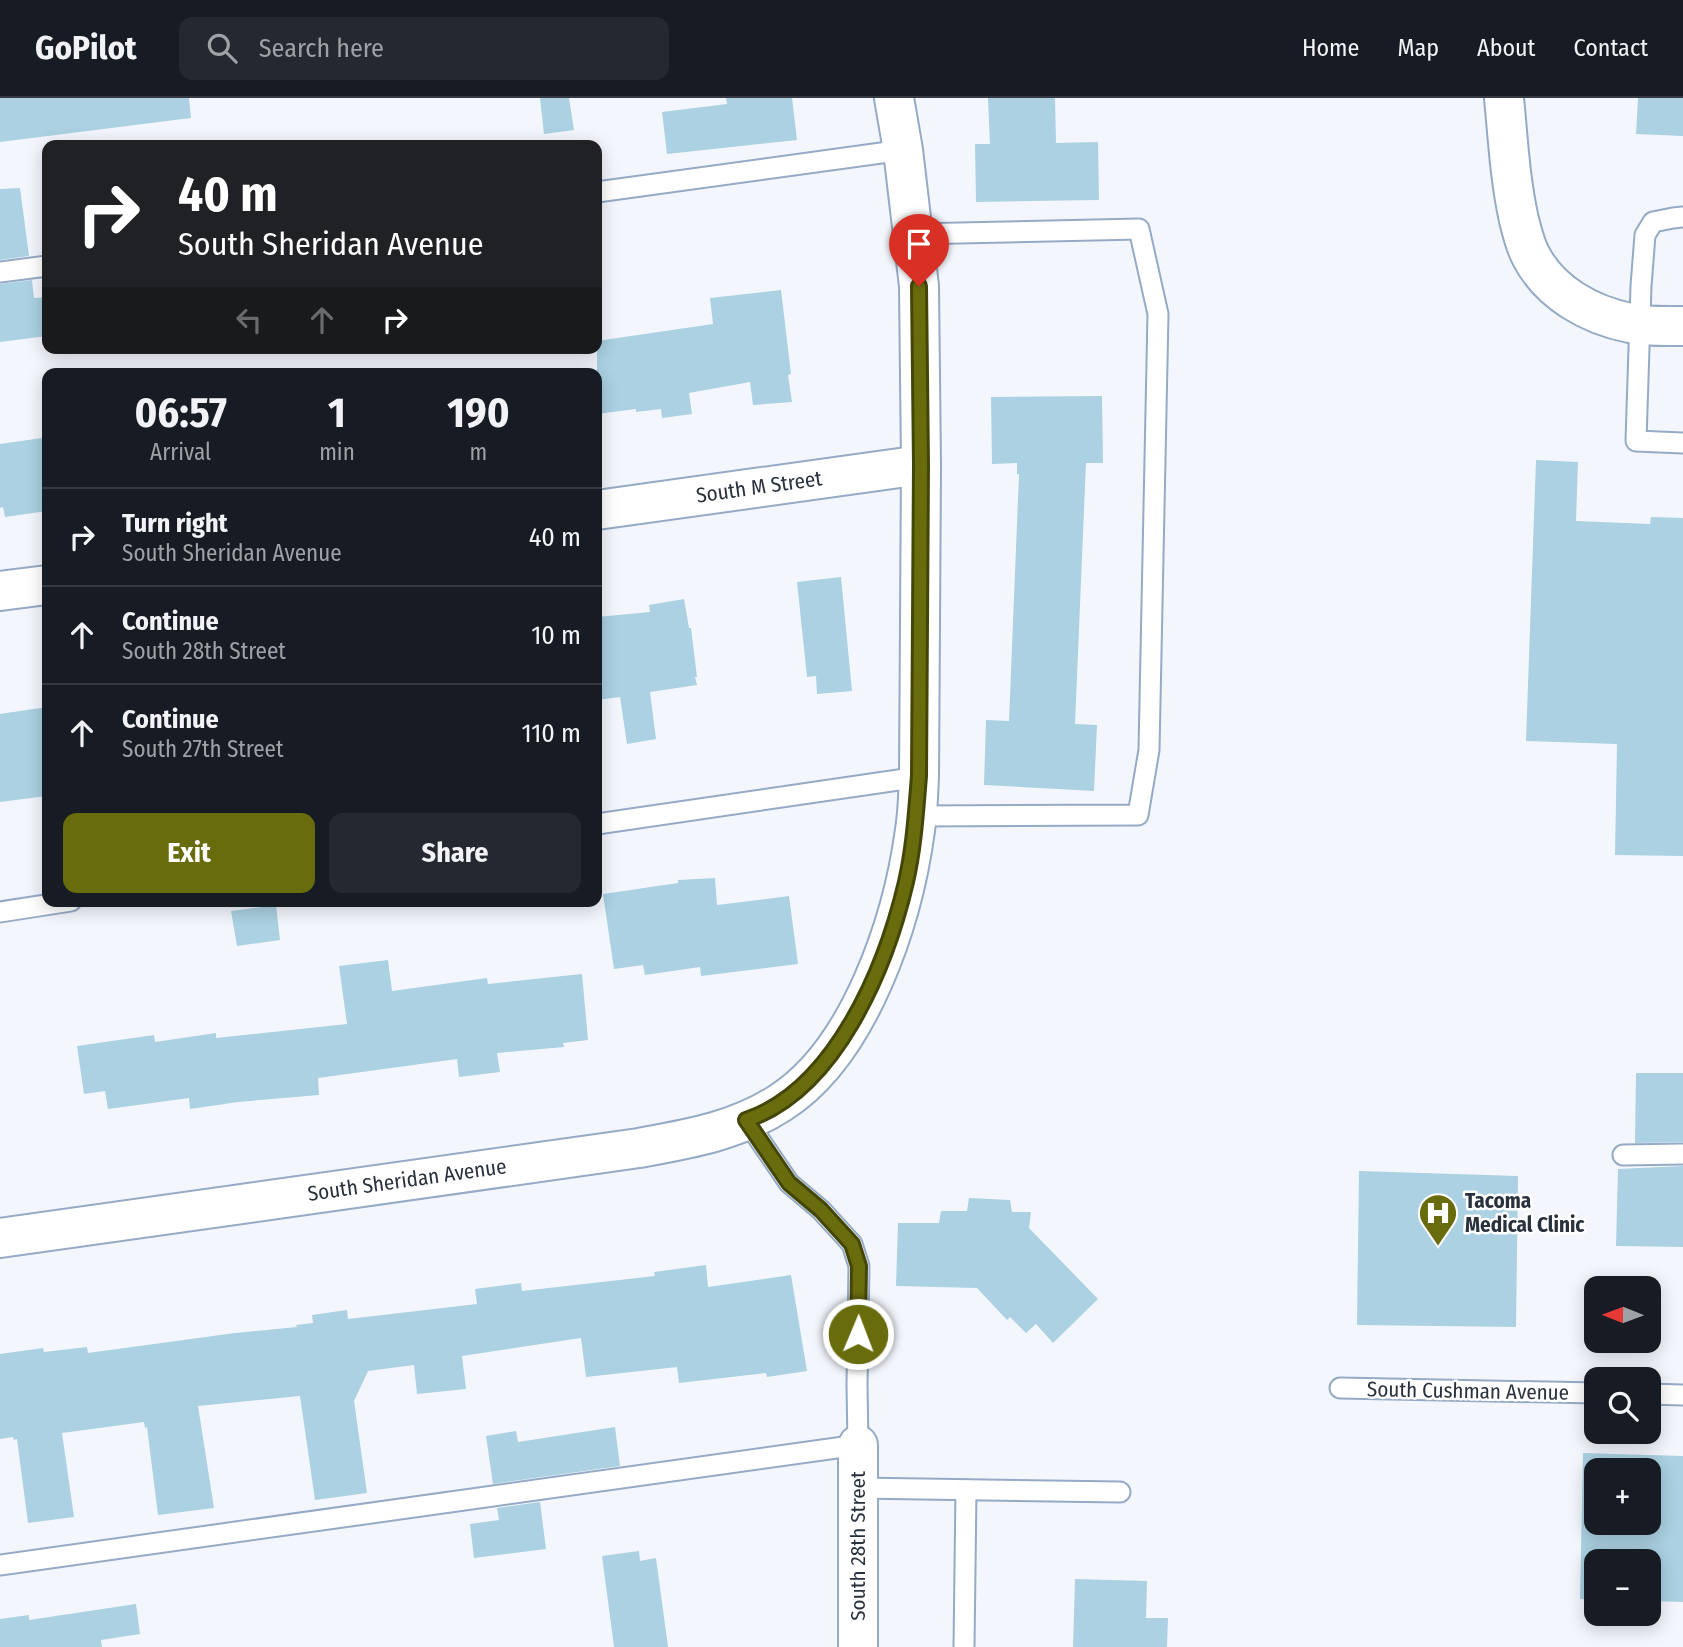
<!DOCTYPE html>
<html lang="en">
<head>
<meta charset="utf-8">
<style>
  body { margin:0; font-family:"Fira Sans Condensed",sans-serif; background:#242831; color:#f1f3f6; height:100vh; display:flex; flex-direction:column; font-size:26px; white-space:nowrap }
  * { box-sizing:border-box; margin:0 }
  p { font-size:23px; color:#9ea1a6 }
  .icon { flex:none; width:38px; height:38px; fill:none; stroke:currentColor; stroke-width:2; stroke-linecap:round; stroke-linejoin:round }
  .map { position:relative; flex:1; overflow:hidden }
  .drawer { position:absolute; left:42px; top:270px; width:560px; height:539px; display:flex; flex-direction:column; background:#171b24; border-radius:14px; box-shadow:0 4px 18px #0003 }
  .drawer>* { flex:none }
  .banner { position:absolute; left:42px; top:42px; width:560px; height:214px; border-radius:14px; box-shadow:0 4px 18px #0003; background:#202124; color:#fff; overflow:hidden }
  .needle { width:46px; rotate:271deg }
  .tools { position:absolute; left:1584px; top:1178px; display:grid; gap:14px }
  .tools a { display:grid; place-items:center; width:77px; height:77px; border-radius:14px; background:#171b24; box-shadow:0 4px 18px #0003; font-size:35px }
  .pin { position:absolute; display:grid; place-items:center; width:60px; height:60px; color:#fff; margin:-72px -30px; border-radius:50% 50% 50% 0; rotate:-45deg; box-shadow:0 0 7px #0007 }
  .pin .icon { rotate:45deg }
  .me { position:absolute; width:77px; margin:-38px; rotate:1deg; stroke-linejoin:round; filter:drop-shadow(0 0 5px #0008) }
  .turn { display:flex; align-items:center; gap:24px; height:147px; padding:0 21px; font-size:32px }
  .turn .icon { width:91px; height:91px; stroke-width:2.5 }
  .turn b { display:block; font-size:49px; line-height:60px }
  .lanes { display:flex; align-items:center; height:66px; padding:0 21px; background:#0003; justify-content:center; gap:35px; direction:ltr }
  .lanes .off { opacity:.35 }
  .eta { display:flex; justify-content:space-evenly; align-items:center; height:119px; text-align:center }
  .eta b { font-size:42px; font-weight:700; line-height:49px }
  .cta { display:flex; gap:14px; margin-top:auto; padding:14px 21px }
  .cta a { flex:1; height:80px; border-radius:14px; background:#696c0d; color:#fff; font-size:28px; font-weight:700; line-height:80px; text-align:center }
  .cta a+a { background:#242831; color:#f1f3f6 }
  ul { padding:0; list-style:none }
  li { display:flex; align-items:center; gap:21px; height:98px; padding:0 21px; border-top:2px solid #363941 }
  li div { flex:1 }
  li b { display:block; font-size:26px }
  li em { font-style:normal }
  header { display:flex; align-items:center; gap:42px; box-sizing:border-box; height:98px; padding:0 35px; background:#171b24; border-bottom:2px solid #363941 }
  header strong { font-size:33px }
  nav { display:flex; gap:38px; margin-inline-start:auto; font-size:24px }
  .search { width:490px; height:63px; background:#242831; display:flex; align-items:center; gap:18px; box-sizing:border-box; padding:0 24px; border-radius:14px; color:#9ea1a6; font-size:26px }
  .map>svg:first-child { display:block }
  .building { fill:#abd1e2; fill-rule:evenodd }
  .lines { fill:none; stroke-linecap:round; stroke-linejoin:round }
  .service-casing { stroke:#95aac5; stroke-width:23 }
  .minor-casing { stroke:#95aac5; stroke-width:42 }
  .tertiary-casing { stroke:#95aac5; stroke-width:42 }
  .service { stroke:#fff; stroke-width:19 }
  .minor { stroke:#fff; stroke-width:38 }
  .tertiary { stroke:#fff; stroke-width:38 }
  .route-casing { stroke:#444608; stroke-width:18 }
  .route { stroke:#696c0d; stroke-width:12 }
  .labels { text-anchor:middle; stroke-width:5; stroke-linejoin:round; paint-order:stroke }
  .street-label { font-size:21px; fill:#28313c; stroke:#fff }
  .poi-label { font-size:21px; font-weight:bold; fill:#28313c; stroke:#fff; text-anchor:start }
</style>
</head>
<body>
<header>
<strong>GoPilot</strong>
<div class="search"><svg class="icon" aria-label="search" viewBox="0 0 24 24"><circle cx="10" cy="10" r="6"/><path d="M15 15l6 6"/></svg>Search here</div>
<nav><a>Home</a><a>Map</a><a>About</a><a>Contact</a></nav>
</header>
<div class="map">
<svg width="1683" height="1549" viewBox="0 0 1683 1549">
  <rect width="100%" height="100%" fill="#f3f7fd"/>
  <g class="building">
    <path d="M 0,0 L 189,0 L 191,20 L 0,44 Z"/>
    <path d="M 540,0 L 569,0 L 574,32 L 544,36 Z"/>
    <path d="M 726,0 L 792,0 L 797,42 L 667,56 L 662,14 L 727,6 Z"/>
    <path d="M 988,0 L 1055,0 L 1056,45 L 1098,44 L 1099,102 L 976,104 L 975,46 L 990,46 Z"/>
    <path d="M 1638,0 L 1683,0 L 1683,38 L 1636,36 Z"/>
    <path d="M 20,90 L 29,158 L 0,162 L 0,91 Z"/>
    <path d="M 32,182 L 34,200 L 47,199 L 47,238 L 0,244 L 0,186 Z"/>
    <path d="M 781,192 L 791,276 L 788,277 L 792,304 L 753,307 L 750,284 L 689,295 L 692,316 L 662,320 L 661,311 L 636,314 L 636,311 L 597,316 L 597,243 L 713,226 L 710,200 Z"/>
    <path d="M 1102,298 L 1103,365 L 1086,365 L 1075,626 L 1097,627 L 1094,693 L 984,687 L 986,622 L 1009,623 L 1019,376 L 1017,376 L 1017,365 L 992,366 L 991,299 Z"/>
    <path d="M 42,340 L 47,375 L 47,413 L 5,419 L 3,409 L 0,410 L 0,346 Z"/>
    <path d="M 1536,362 L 1578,364 L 1576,423 L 1650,426 L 1651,419 L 1683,420 L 1683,758 L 1615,757 L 1617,646 L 1526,643 Z"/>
    <path d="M 841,479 L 852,593 L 817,596 L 816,578 L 807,579 L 797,484 Z"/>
    <path d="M 684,501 L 689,530 L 691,530 L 697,579 L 695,579 L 697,587 L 650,594 L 656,641 L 627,646 L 620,599 L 597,602 L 597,519 L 650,514 L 649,507 Z"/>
    <path d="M 47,609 L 47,698 L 0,704 L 0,616 Z"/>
    <path d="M 715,780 L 717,807 L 789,798 L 798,866 L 701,878 L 700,869 L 645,877 L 643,867 L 614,871 L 603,796 L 678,785 L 678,782 Z"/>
    <path d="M 276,807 L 280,842 L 237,848 L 231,813 Z"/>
    <path d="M 388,862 L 392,893 L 487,880 L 488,886 L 582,876 L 588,942 L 563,945 L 564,949 L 497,955 L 500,974 L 459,979 L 457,961 L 318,980 L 319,997 L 238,1004 L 190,1011 L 189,1000 L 108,1011 L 105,993 L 84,996 L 77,948 L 154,937 L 155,944 L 216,935 L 216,940 L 347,926 L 339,868 Z"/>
    <path d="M 1636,975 L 1683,975 L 1683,1044 L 1635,1045 Z"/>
    <path d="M 1683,1068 L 1683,1149 L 1616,1148 L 1618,1071 Z"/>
    <path d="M 1359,1073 L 1518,1078 L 1516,1229 L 1357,1227 Z"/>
    <path d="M 969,1100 L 1010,1102 L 1012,1114 L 1031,1114 L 1029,1130 L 1098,1201 L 1053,1245 L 1036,1226 L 1026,1235 L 1010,1219 L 1007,1222 L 977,1190 L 896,1188 L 898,1125 L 939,1125 L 941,1113 L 967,1113 Z"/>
    <path d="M 706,1167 L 708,1189 L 791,1177 L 807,1273 L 767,1279 L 766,1275 L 679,1285 L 677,1269 L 586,1279 L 581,1240 L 462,1258 L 466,1291 L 417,1296 L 414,1267 L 368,1273 L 354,1303 L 367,1395 L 315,1402 L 300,1298 L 198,1308 L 214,1410 L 158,1417 L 147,1329 L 145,1330 L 144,1324 L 62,1335 L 74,1419 L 28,1425 L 17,1341 L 14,1342 L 13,1339 L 0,1341 L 0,1256 L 43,1250 L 44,1254 L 87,1249 L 88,1255 L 235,1235 L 297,1229 L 296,1227 L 313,1225 L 312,1217 L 347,1212 L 348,1221 L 477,1206 L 475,1191 L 521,1185 L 522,1193 L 655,1178 L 654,1174 Z"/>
    <path d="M 615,1329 L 620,1368 L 493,1386 L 486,1338 L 516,1333 L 518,1344 Z"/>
    <path d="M 1583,1355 L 1683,1358 L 1683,1504 L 1648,1503 L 1648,1463 L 1596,1463 L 1596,1502 L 1580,1501 ZM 1596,1372 L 1648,1372 L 1648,1424 L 1596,1424 Z"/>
    <path d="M 540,1404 L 546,1451 L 474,1460 L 470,1426 L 499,1422 L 497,1410 Z"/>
    <path d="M 639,1453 L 640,1463 L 656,1460 L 668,1549 L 614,1549 L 602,1458 Z"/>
    <path d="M 1075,1481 L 1147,1483 L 1146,1520 L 1168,1520 L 1167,1549 L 1073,1549 Z"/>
    <path d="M 136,1506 L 140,1536 L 101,1542 L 102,1549 L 0,1549 L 0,1521 L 29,1517 L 29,1522 Z"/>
  </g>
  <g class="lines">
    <g class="service-casing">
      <g id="service">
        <path d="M 597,94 L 903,52"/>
        <path d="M 1683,119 L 1673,120 L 1653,124 L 1645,137 L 1641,188 L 1636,343 L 1683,345"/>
        <path d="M 913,136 L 1139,131 L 1158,216 L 1149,652 L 1138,717 L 916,718"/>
        <path d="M 0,174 L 47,168"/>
        <path d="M 597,726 L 919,679"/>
        <path d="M 0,814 L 71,803"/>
        <path d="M 1623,1057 L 1683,1056"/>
        <path d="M 1340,1290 L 1596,1295"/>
        <path d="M 1648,1296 L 1683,1297"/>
        <path d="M 858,1390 L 1120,1394"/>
        <path d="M 0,1467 L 858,1347 L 857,1286 L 859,1168 L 852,1146 L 821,1112 L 789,1085 L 746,1022"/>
        <path d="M 964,1549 L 966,1392"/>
      </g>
    </g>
    <g class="minor-casing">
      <g id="minor">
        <path d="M 597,412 L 921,367"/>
        <path d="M 0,493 L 47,487"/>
        <path d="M 0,1140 L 639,1050 C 688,1041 737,1033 780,1005 C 860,954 903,822 915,732 C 918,714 918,696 919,679 L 921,367 L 919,188 L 903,52 L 894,0"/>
        <path d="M 858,1347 L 858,1549"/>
      </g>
    </g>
    <g class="tertiary-casing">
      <path id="tertiary" d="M 1504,0 C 1508,41 1510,82 1519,122 C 1522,134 1525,147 1531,158 C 1550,195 1590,217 1630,225 C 1647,229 1665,228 1683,228"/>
    </g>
    <use href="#service" class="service"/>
    <use href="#minor" class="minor"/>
    <use href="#tertiary" class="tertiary"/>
  </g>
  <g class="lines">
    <g class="route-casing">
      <path id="route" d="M 858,1236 L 859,1168 L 852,1146 L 821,1112 L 789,1085 L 746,1022 C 836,992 886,869 906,784 C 914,749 916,714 919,678 L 921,367 L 919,188"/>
    </g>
    <use href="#route" class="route"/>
  </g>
  <defs>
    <g id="hospital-pin" transform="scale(2.0125)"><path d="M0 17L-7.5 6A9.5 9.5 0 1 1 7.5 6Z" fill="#696c0d" stroke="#fff"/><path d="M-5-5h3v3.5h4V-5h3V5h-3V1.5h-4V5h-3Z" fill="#fff"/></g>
  </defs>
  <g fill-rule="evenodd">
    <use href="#hospital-pin" x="1438" y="1115"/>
  </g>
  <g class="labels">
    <g class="street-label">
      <text transform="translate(759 389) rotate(-8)" y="7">South M Street</text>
      <text transform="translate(407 1082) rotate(-8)" y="7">South Sheridan Avenue</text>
      <text transform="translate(1468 1293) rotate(1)" y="7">South Cushman Avenue</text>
      <text transform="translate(858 1448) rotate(-90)" y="7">South 28th Street</text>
    </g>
    <g class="poi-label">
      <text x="1465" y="1110">Tacoma<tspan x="1465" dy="24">Medical Clinic</tspan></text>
    </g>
  </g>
</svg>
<div class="tools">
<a><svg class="needle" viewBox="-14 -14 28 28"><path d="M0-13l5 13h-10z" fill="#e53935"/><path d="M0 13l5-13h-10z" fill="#9ea1a6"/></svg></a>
<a><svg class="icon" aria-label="search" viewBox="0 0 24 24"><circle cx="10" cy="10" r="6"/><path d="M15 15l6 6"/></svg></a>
<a>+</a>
<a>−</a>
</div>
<div class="pin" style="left:919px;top:188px;background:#d93025"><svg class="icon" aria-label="arrive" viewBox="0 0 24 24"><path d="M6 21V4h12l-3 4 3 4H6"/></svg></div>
<svg class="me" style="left:858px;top:1236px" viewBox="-20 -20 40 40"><circle r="17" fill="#696c0d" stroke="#fff" stroke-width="3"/><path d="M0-11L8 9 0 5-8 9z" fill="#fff"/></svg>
<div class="banner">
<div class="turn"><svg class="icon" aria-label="right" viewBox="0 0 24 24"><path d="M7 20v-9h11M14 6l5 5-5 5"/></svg><div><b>40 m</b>South Sheridan Avenue</div></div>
<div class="lanes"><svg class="icon off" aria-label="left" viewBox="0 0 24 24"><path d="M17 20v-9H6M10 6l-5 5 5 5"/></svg><svg class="icon off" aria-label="ahead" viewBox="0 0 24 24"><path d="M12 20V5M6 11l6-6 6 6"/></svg><svg class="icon" aria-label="right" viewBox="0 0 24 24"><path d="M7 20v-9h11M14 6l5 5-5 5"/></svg></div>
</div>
<section class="drawer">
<div class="eta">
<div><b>06:57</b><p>Arrival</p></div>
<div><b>1</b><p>min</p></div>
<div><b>190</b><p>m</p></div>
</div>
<ul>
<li><svg class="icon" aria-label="right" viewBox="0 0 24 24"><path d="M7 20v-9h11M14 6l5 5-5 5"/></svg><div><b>Turn right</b><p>South Sheridan Avenue</p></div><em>40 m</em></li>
<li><svg class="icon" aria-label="ahead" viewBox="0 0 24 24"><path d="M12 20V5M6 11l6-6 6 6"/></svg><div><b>Continue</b><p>South 28th Street</p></div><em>10 m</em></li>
<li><svg class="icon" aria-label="ahead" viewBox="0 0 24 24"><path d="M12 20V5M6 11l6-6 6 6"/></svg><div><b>Continue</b><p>South 27th Street</p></div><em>110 m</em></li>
</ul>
<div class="cta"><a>Exit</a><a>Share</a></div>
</section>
</div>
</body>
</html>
